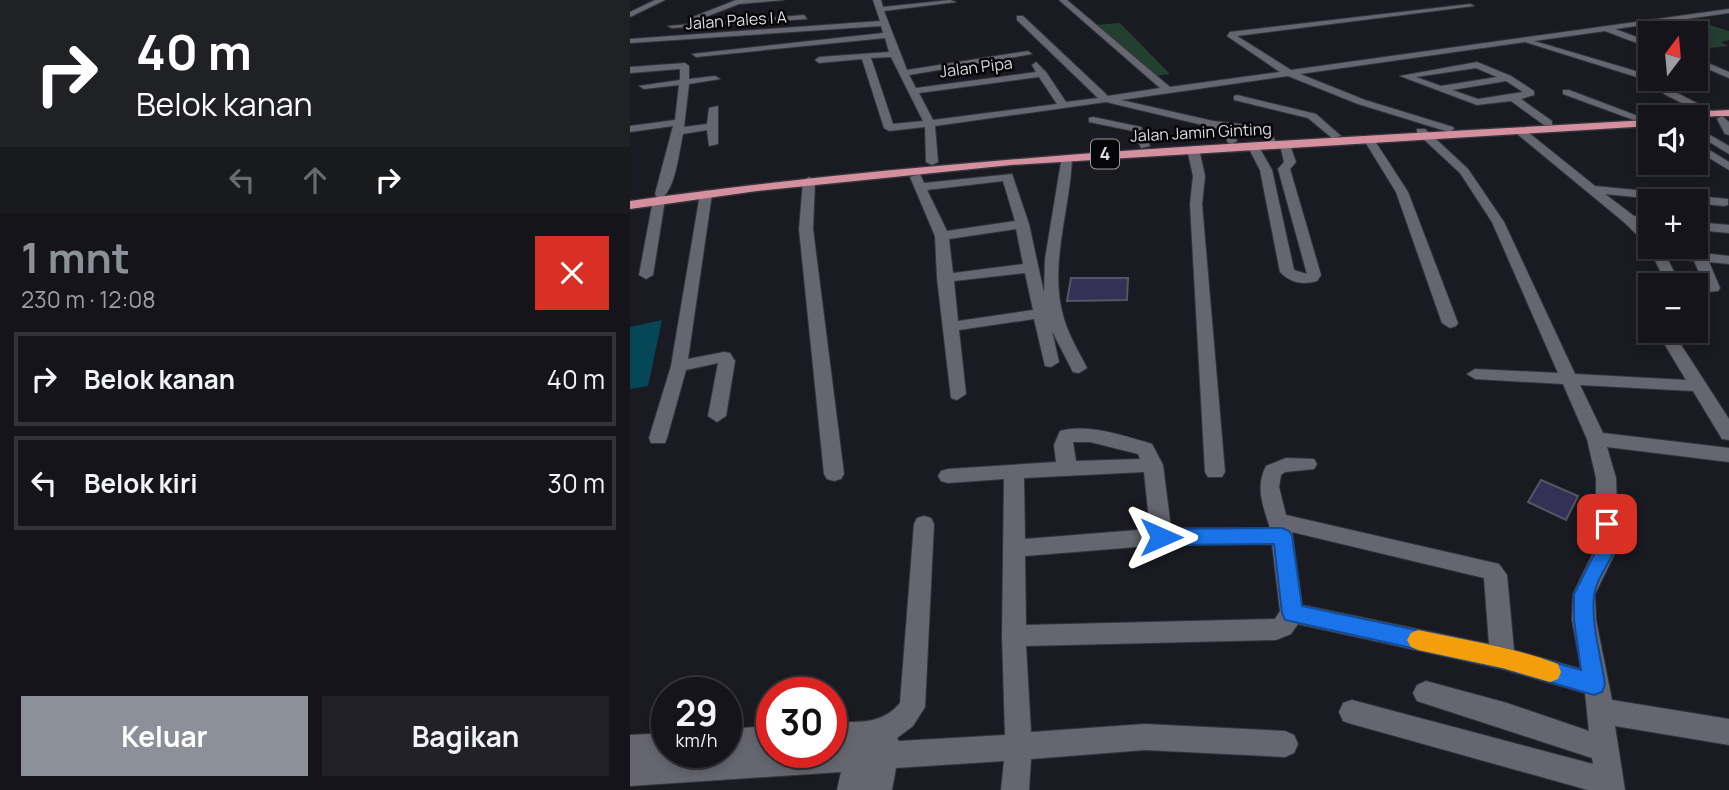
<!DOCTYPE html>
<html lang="id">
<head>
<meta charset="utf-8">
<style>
  body { margin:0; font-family:Manrope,sans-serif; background:#212127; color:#f1f3f6; height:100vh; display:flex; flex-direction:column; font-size:26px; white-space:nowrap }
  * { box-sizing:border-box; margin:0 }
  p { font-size:23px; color:#9d9ea2 }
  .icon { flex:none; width:38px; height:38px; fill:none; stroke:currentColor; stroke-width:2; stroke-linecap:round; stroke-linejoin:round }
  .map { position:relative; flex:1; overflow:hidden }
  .drawer { display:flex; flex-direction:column; background:#14141a; width:630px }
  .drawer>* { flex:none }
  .hud { background:#202124; color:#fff; overflow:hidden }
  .needle { width:46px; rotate:16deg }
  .tools { position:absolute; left:1008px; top:21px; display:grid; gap:14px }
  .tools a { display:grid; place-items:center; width:70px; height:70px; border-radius:0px; background:#14141a; box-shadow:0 4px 10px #0003,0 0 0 2px #333339; font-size:35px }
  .speed { position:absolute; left:21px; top:677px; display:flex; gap:14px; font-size:35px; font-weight:700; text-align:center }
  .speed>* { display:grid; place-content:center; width:91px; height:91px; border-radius:50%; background:#14141a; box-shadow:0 4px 10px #0003,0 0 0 2px #333339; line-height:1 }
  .speed small { font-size:18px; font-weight:400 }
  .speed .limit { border:10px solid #d22; background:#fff; color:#111 }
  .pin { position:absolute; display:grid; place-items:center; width:60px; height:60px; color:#fff; margin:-30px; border-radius:14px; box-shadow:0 4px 10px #0006 }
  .me { position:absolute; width:77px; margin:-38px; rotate:90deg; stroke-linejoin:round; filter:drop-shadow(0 0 5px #0008) }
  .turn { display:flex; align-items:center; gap:24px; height:147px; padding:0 21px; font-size:32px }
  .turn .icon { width:91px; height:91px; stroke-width:2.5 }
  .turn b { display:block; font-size:49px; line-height:60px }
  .lanes { display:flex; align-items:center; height:66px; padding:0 21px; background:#0003; justify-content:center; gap:35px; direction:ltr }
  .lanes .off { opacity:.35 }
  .round { display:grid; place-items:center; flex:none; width:74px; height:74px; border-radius:0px; background:#212127 }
  .overview { display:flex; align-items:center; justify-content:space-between; height:119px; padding:0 21px }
  h1 { font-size:42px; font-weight:700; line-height:52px; color:#8c9099 }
  .button { display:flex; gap:14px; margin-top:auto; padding:14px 21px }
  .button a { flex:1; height:80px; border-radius:0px; background:#8c9099; color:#fff; font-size:28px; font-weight:700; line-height:80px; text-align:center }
  .button a+a { background:#212127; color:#f1f3f6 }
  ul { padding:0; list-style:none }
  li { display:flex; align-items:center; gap:21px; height:94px; margin:0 14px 10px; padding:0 7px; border:4px solid #333339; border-radius:0px }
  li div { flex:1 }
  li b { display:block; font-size:26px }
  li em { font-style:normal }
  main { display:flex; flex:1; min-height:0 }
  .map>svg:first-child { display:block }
  .green { fill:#233f30 }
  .water { fill:#064757 }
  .building { fill:#343156; stroke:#565660; stroke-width:2 }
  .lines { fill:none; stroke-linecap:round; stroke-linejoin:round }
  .minor-casing { stroke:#34343b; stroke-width:2 }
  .trunk-casing { stroke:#34343b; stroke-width:3 }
  .minor { fill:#666670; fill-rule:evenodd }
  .trunk { fill:#d4909f; fill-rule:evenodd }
  .route { fill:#1a73e8; stroke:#114b97; stroke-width:2 }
  .slow { fill:#f59e0b }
  .labels { text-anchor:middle; stroke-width:5; stroke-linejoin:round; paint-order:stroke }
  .far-street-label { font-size:16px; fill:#dbdbe1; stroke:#060609 }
  .shield { fill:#060609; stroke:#9b9ba0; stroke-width:2 }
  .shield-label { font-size:18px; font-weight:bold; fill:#dbdbe1 }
</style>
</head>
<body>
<main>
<section class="drawer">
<div class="hud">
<div class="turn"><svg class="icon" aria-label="right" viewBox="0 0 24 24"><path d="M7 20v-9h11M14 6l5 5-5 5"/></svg><div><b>40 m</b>Belok kanan</div></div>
<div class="lanes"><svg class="icon off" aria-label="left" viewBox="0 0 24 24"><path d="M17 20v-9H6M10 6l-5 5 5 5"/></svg><svg class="icon off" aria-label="ahead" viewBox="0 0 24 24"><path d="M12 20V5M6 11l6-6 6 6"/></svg><svg class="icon" aria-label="right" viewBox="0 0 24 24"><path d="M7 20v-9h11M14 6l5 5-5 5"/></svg></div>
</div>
<div class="overview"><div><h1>1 mnt</h1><p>230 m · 12:08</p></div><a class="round" style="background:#d93025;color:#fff"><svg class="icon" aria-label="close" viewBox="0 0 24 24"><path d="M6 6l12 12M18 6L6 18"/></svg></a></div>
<ul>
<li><svg class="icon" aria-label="right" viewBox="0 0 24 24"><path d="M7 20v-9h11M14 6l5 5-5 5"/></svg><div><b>Belok kanan</b></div><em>40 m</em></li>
<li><svg class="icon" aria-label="left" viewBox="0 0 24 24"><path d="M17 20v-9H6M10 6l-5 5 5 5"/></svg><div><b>Belok kiri</b></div><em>30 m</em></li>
</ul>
<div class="button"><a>Keluar</a><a>Bagikan</a></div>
</section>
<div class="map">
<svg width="1099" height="790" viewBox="0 0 1099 790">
  <rect width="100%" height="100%" fill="#1a1a22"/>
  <g class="green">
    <path d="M 1064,20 L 1099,31 L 1099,40 L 1090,42 L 1099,46 L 1078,48 L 1066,45 L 1066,33 L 1030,33 L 1012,28 Z"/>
    <path d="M 490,23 L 540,74 L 525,76 L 464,25 Z"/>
  </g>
  <path class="water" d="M 32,320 L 18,386 L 0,389 L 0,327 Z"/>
  <g class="building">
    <path d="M 441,278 L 498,278 L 497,300 L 437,301 Z"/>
    <path d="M 911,480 L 948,496 L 936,520 L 898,502 Z"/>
  </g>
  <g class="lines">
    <g class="minor-casing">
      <g id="minor">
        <path d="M 25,0 L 35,0 L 0,17 L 0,12 Z"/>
        <path d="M 106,0 L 154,0 L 109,4 L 65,21 L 58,19 Z"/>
        <path d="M 243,0 L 251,0 L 253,7 L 320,0 L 326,2 L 254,11 L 277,70 L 398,51 L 402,54 L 279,75 L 286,88 L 406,72 L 402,65 L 406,62 L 416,72 L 436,102 L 468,98 L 387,20 L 387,16 L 393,16 L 478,96 L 530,88 L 429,0 L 437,0 L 540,87 L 650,72 L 597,36 L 600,32 L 840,4 L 844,6 L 607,36 L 661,70 L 1099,9 L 1099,13 L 985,29 L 1020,42 L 1020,48 L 975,31 L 904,41 L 1019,75 L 1020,79 L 1084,112 L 1084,116 L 1080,117 L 1036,95 L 1013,79 L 895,42 L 670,74 L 735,100 L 823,127 L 824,129 L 819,132 L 728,104 L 658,76 L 491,100 L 583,121 L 637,127 L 645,140 L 644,142 L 636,142 L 630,132 L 602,129 L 607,141 L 602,144 L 598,143 L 593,132 L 585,128 L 476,102 L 305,126 L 308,162 L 302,165 L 296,162 L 295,127 L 259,131 L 254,128 L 232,59 L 189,63 L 185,60 L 189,57 L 259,52 L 255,38 L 66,57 L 62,54 L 253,33 L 251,26 L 0,43 L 0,39 L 250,21 ZM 261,57 L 293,121 L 263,124 L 241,58 ZM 409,77 L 427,104 L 303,120 L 289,93 Z"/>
        <path d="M 174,15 L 177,19 L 42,28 L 38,26 Z"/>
        <path d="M 1066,58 L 1099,72 L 1099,78 L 1066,64 Z"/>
        <path d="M 847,62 L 881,76 L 904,91 L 904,95 L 891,99 L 922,121 L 922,125 L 914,125 L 881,101 L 847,105 L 770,76 ZM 846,68 L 867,77 L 811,86 L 786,77 ZM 876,81 L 893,92 L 848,99 L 822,90 Z"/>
        <path d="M 55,63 L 59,66 L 59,79 L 85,76 L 90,79 L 59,84 L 54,127 L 77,124 L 79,108 L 88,106 L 88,144 L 79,146 L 77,130 L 53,134 C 49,151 46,186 33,197 L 35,200 L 23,275 L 16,279 L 9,275 L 23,200 L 27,197 L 25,194 L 43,126 L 0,132 L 0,126 L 45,120 L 49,85 L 14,89 L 9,86 L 50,80 L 50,69 L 0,73 L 0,67 Z"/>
        <path d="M 933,90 L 939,90 L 1013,118 L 1004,120 L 933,94 Z"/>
        <path d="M 607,95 L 686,114 L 711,136 L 702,138 L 678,118 L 604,100 L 604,96 Z"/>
        <path d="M 1092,116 L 1099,122 L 1099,135 L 1095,134 L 1087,119 Z"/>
        <path d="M 463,117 L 511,127 L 520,146 L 511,148 L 503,131 L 459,122 L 459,118 Z"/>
        <path d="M 1066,127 L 1099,146 L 1099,154 L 1066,134 Z"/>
        <path d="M 787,129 L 795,129 L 838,169 L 874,222 L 945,374 L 1056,380 L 1032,340 L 1034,337 L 1046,337 L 1099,419 L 1099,440 L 1092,439 L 1063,391 L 950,385 L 973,433 L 1099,448 L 1099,462 L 977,447 L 986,478 L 988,547 L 965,594 L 966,620 L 982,700 L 1099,719 L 1099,745 L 985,726 L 995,790 L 958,790 L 722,724 L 713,721 L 709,712 L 713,703 L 722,700 L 963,764 L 962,758 L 787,701 L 783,693 L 787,685 L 796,681 L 877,703 L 959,731 L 955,693 L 872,669 L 668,624 L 661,634 L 646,640 L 396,646 L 401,732 L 515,724 L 655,731 L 664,735 L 668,744 L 664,753 L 655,757 L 515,750 L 401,759 L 399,790 L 371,790 L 374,761 L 266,768 L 262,790 L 207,790 L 211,772 L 0,786 L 0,735 L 37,733 L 37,752 L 48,752 L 46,755 L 96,752 L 96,729 L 142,726 L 142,752 L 201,752 L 201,722 C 227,722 252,725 270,703 L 284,524 L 287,518 L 294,516 L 301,518 L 304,524 L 295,707 L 283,726 L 267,738 L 269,741 L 375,735 L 372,636 L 374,479 L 318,483 L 311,481 L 308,476 L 311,471 L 318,469 L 426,462 L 424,445 L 430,431 C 458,423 495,436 522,444 L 533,465 L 541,528 L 640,528 C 633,506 625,487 636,466 L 656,458 L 684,459 L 687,464 L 684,469 L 655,472 L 651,475 L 649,487 L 656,515 L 869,564 L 877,575 L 884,650 L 951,669 L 942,620 L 943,594 L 966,547 L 966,478 L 957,439 L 933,384 L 845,379 L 837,374 L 845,369 L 928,373 L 862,222 L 830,173 L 787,133 ZM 443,442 L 460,442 L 508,454 L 510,459 L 446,461 ZM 514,472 L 520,529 L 395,539 L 394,478 ZM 662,532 L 854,578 L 859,644 L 672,605 ZM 642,544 L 650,611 L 645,619 L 396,625 L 395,556 L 531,545 Z"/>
        <path d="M 886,129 L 894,129 L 965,186 L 1098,199 L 1098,205 L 1094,206 L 975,194 L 1004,216 L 1020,218 L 1020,226 L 1011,225 L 1020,235 L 1020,247 L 1099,256 L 1099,264 L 1079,262 L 1090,288 L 1088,291 L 1066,293 L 1066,285 L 1063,285 L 1074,284 L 1064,261 L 1037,258 L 1051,285 L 1037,285 L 1018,246 L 995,223 L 886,133 Z"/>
        <path d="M 735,138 L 743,138 L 778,192 L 828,323 L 826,326 L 820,328 L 812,323 L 766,192 L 734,140 Z"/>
        <path d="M 655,142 L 660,145 L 666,162 L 660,169 L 691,275 L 687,281 C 672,285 661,283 650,272 L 630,170 L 618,147 L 628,145 L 642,170 L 664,270 L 677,274 L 648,169 L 654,162 L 650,145 Z"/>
        <path d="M 1066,142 L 1099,162 L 1099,170 L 1066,150 Z"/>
        <path d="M 563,146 L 569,149 L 575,176 L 572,204 L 595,472 L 592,477 L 578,477 L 575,472 L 560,204 L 563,176 L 557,149 Z"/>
        <path d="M 432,156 L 442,158 C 440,212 418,266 434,319 C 439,336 449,352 457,368 L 449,373 L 443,372 L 422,331 L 429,362 L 421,367 L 415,366 L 404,319 L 329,330 L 336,394 L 327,400 L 321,398 L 307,278 L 305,236 L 280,177 L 290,174 L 294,183 L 382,174 L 399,224 L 414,293 L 415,259 ZM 373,181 L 385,221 L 317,231 L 297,190 ZM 386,229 L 393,264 L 323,273 L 319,239 ZM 395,273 L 403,310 L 328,321 L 324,281 Z"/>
        <path d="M 179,177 L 185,181 L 183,229 L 214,474 L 211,479 L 204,481 L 197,479 L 194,474 L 169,229 L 173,181 Z"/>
        <path d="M 76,190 L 82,194 L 58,359 L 94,352 L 100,353 L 105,361 L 96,416 L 87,422 L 78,416 L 88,363 L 56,370 L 37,438 L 35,443 L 21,443 L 19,438 L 41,366 L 70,194 Z"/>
        <path d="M 1066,222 L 1099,225 L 1099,233 L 1066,230 Z"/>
      </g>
    </g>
    <g class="trunk-casing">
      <path id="trunk" d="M 1099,110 L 1099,116 L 1020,117 L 1020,126 L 381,165 L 127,191 L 0,209 L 0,201 C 339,153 677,140 1018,120 L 1015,117 L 1021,114 Z"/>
    </g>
    <use href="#minor" class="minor"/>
    <use href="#trunk" class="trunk"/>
  </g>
  <path class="route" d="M 977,517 L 984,519 C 999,548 967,569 964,596 C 961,625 971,656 975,684 L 972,692 L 964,695 L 872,668 L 655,620 L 652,613 L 644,544 L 531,545 L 524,543 L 521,537 L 524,532 L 531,529 L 652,528 L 659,531 L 662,536 L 672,606 L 872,648 L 951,670 L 944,620 L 944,594 L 968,547 L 967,524 L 970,519 Z"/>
  <path class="slow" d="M 788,630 C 835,640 883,647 928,664 L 931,672 L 928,679 L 920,682 L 872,668 L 788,650 L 781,647 L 777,640 L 781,633 Z"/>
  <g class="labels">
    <g class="far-street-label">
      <text transform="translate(106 20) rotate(-4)" y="6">Jalan Pales I A</text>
      <text transform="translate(346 67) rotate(-7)" y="6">Jalan Pipa</text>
      <text transform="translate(571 132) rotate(-3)" y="6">Jalan Jamin Ginting</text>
    </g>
    <rect class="shield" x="461" y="139.5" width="28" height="29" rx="5"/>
    <g class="shield-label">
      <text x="475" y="160">4</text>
    </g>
  </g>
</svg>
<div class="tools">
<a><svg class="needle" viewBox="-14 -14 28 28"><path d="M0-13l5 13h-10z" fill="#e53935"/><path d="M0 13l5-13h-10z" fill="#9d9ea2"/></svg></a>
<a><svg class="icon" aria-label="sound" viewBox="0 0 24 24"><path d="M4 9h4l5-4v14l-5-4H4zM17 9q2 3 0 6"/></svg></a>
<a>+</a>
<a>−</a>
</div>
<div class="speed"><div>29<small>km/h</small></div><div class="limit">30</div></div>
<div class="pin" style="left:977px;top:524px;background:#d93025"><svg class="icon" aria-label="arrive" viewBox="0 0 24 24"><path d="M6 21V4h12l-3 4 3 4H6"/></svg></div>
<svg class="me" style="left:531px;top:537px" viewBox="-20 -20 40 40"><path d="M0-17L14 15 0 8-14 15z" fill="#1a73e8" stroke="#fff" stroke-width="4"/></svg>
</div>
</main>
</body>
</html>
